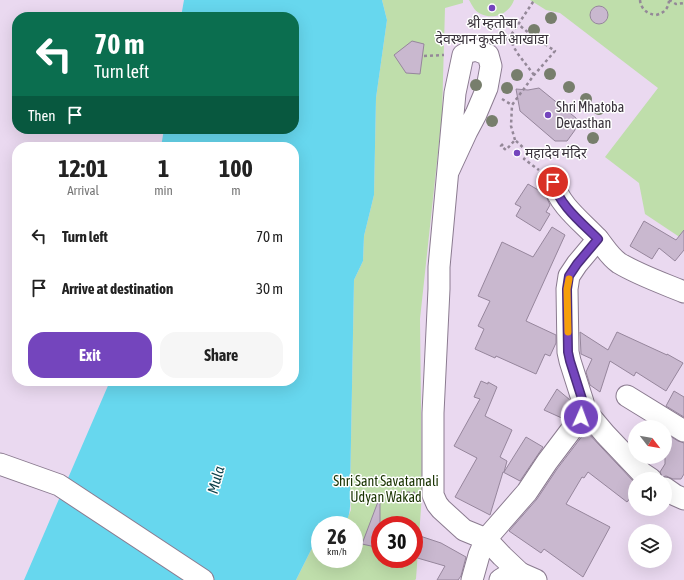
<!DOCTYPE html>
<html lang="en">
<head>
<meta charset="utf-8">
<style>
  body { margin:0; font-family:"Asap Condensed","Noto Sans Devanagari",sans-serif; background:#f6f6f6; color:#222; height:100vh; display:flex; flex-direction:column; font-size:15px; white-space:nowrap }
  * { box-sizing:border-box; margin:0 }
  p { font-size:13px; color:#767676 }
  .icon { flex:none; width:22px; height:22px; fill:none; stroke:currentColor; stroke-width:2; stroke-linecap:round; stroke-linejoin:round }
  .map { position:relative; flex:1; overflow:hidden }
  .drawer { position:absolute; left:12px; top:142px; width:287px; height:244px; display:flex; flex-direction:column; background:#fff; border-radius:16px; box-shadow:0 4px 16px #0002 }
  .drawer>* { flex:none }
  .guide { position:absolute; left:12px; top:12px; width:287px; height:122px; border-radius:16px; box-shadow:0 4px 16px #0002; background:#0b6e4f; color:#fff; overflow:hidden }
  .needle { width:26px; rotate:121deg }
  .fabs { position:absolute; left:628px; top:420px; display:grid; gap:8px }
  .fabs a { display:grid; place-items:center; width:44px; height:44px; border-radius:50%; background:#fff; box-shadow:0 4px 16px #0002; font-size:20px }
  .speed { position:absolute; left:311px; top:516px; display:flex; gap:8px; font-size:20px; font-weight:700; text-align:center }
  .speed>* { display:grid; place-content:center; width:52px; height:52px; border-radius:50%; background:#fff; box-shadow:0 4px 16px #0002; line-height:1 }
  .speed small { font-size:10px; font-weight:400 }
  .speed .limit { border:6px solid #d22; background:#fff; color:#111 }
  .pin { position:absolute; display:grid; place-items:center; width:34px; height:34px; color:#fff; margin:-17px; border:2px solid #fff; border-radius:50%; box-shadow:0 1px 4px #0007 }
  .me { position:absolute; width:44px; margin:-22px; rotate:2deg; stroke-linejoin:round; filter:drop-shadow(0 0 3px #0008) }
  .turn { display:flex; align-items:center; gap:14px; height:84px; padding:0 16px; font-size:18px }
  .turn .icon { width:52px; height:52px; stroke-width:2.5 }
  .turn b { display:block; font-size:28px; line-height:34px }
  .then { display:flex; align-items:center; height:38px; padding:0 16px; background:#0003; gap:8px; font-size:15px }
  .eta { display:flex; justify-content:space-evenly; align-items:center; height:68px; text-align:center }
  .eta b { font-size:24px; font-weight:700; line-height:28px }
  .cta { display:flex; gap:8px; margin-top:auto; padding:8px 16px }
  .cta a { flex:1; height:46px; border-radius:16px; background:#7445bd; color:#fff; font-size:16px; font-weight:700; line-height:46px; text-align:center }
  .cta a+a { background:#f6f6f6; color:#222 }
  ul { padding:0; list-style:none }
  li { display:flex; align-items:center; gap:12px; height:52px; padding:0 16px }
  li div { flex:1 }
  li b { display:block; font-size:15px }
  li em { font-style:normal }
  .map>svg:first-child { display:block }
  .green { fill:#bfdeab; fill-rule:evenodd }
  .water { fill:#67d7ee }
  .building { fill:#c9b8cf; stroke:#96869c }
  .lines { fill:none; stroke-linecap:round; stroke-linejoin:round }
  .minor-casing { stroke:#8b7b90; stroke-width:23 }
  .path { stroke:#948898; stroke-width:2.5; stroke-dasharray:3 3; stroke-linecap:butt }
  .minor { stroke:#fff; stroke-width:21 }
  .tree { fill:#777e6c }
  .route-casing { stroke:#4b2d7b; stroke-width:10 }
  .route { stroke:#7445bd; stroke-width:7 }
  .slow { stroke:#f59e0b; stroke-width:7 }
  .poi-dot { fill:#7445bd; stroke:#fff; stroke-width:1.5 }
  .labels { text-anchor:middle; stroke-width:3; stroke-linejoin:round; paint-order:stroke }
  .poi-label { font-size:14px; fill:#39323b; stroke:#fff; text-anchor:start }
  .park-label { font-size:14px; fill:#193300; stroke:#fff }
  .water-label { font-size:15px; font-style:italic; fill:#10434d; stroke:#fff }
</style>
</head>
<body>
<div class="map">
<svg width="684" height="580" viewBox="0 0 684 580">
  <rect width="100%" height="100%" fill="#ead9f0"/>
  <g class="green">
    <path d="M 382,0 L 463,0 L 463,3 L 445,8 L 442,115 L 420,319 L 422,494 L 416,579 L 415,580 L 296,580 L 320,532 L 320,559 L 354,559 L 354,525 L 340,525 L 346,521 L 351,510 L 350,494 L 354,280 L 363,261 L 364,236 L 374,195 L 376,98 L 387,20 ZM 380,525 L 414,525 L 414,559 L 380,559 Z"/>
    <path d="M 469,0 L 514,0 C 509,14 493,21 479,13 C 474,10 472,5 469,0 Z"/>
    <path d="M 530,0 L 684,0 L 684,240 L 645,214 L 639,183 L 605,157 L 658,88 L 560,13 L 546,10 Z"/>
  </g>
  <path class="water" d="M 184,0 L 382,0 L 387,20 L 376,98 L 374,195 L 364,236 L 363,261 L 354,280 L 350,494 C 350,503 352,522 340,525 C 334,526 326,525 320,525 L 320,532 L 296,580 L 24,580 L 110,381 L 294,381 L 294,147 L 161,147 L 164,129 L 294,129 L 294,17 L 181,17 Z"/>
  <g class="building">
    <circle cx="599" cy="15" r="9"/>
    <path d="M 412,41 L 424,44 L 420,74 L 406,73 L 394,55 Z"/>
    <path d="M 539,88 L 576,118 L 575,130 L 567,141 L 555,141 L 520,111 L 516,89 L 528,90 Z"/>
    <path d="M 528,184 L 545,194 L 550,205 L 546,212 L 550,214 L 540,231 L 516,216 L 521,207 L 515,204 Z"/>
    <path d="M 644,221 L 676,240 L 684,230 L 684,250 L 675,261 L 659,248 L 652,259 L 630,246 Z"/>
    <path d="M 552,227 L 565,235 L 526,321 L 556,335 L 556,343 L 550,356 L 545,354 L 536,374 L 496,356 L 495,358 L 475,349 L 484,329 L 478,326 L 490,301 L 478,296 L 502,242 L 533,257 Z"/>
    <path d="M 580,332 L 608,350 L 617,332 L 667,355 L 667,354 L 683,363 L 666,391 L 636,372 L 634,376 L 610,361 L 600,392 L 590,385 L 586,372 L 592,359 L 581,354 Z"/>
    <path d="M 481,381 L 488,384 L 488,382 L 497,387 L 485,416 L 512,430 L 500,457 L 507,461 L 504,472 L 526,437 L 543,447 L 520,481 L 503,472 L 490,515 L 455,497 L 477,458 L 454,446 L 480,399 L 474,397 Z"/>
    <path d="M 557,389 L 570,400 L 571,405 L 572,408 L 570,411 L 564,419 L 544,410 Z"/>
    <path d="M 674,391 L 684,397 L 684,417 L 666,406 Z"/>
    <path d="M 586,431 L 635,483 L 635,492 L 627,502 L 588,472 L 584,478 L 582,477 L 566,504 L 610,527 L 583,577 L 544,549 L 541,553 L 509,531 L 537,499 L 557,469 Z"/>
    <path d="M 665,433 L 678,441 L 684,443 L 684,474 L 681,479 L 673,479 L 666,476 L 662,477 L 660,472 L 665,464 Z"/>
    <path d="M 379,499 L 380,500 L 380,548 L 362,544 Z"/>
    <path d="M 414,534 L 441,543 L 466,557 L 461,576 L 458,580 L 437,580 L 445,566 L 414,557 Z"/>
  </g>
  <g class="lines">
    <g class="minor-casing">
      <g id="minor">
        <path d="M 448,172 L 467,131 L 476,114 L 487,88 L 491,66 L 488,55 L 476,50 L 468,52 L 463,55 L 455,93 L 439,267 L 439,289 L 433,413 L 433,495 L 437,504 L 441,509 L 464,530 L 486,539 L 479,555 L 472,580"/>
        <path d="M 553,182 C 559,205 581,221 597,238 C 604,246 609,256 619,263 C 639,275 662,283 684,292"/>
        <path d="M 627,396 L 684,431"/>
        <path d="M 584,409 L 605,434 L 642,473 L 651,479"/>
        <path d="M 0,464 L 59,485 L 203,580"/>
        <path d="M 665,488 L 675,495 L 684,499"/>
        <path d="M 520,573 L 502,556 L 486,539 L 527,492 L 547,462 L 581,417 L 584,409 L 583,402 L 570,361 L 568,352 L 567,289 L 569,276 L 577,264 L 598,239"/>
        <path d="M 500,580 L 508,575 L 520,573 L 536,580"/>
      </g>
    </g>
    <g class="path">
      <path d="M 640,0 C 641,9 647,14 656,15 C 664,13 668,9 669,1"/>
      <path d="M 669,0 L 676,4 L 684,3"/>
      <path d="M 501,44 L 511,35"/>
      <path d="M 424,56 L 444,55"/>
      <path d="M 534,75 L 518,54 L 513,46 L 511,35 L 533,2 L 535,0"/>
      <path d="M 502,99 L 512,105"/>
      <path d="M 515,140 L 511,126 L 512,105 L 534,75 L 555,51 L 530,34 L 518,24"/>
      <path d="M 503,144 L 501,146 L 506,150 L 515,140 L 529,153 L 524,159 L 539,170"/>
      <path d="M 401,492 L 415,493"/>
    </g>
    <use href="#minor" class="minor"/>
  </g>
  <g class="tree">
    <circle cx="551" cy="18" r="6"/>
    <circle cx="534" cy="30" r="6"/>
    <circle cx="550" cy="74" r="6"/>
    <circle cx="517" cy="75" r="6"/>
    <circle cx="476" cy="85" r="6"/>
    <circle cx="569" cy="87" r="6"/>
    <circle cx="507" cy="88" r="6"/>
    <circle cx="586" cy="99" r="6"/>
    <circle cx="599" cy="109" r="6"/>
    <circle cx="492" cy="121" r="6"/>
    <circle cx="593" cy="138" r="6"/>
  </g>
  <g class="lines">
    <g class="route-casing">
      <path id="route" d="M 553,182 C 559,205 582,223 598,239 L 577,264 L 569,276 L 567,289 L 568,352 L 570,361 L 583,402 L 584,409 L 581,417"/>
    </g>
    <use href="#route" class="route"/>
    <path class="slow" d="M 568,332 L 567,289 L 569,279"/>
  </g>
  <g class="poi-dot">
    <circle cx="492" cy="8" r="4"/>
    <circle cx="548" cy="115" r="4"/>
    <circle cx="517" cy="153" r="4"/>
  </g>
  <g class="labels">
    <g class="poi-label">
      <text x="492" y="28" text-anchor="middle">श्री म्हतोबा<tspan x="492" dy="16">देवस्थान कुस्ती आखाडा</tspan></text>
      <text x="556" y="112">Shri Mhatoba<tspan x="556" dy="16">Devasthan</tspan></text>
      <text x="525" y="158">महादेव मंदिर</text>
    </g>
    <g class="park-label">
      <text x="386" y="486">Shri Sant Savatamali<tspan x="386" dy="16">Udyan Wakad</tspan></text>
    </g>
    <g class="water-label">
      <text transform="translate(216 480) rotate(-75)" y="5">Mula</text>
    </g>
  </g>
</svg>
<div class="fabs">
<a><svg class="needle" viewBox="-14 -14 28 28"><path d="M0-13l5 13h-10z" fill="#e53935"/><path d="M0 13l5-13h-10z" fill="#767676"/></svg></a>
<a><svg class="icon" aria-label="sound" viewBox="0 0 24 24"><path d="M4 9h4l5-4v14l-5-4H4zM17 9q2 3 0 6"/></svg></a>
<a><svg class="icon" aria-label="layers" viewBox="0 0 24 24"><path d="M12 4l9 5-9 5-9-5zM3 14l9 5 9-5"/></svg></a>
</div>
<div class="speed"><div>26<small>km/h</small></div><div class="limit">30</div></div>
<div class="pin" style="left:553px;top:182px;background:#d93025"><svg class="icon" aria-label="arrive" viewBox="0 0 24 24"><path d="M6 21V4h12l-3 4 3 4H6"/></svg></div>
<svg class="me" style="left:581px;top:417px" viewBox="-20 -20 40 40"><circle r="17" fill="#7445bd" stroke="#fff" stroke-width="3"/><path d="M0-11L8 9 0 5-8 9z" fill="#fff"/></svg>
<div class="guide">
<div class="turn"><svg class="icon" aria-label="left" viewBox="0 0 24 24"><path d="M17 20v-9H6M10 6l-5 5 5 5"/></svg><div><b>70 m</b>Turn left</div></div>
<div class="then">Then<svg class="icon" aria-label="arrive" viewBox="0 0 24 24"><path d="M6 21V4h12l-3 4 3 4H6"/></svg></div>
</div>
<section class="drawer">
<div class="eta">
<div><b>12:01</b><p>Arrival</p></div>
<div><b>1</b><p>min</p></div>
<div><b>100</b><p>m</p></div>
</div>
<ul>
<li><svg class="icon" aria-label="left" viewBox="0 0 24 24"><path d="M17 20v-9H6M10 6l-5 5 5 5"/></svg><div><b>Turn left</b></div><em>70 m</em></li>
<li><svg class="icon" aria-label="arrive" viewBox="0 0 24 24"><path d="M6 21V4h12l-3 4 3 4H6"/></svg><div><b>Arrive at destination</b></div><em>30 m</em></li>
</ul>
<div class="cta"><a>Exit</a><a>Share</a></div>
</section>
</div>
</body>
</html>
